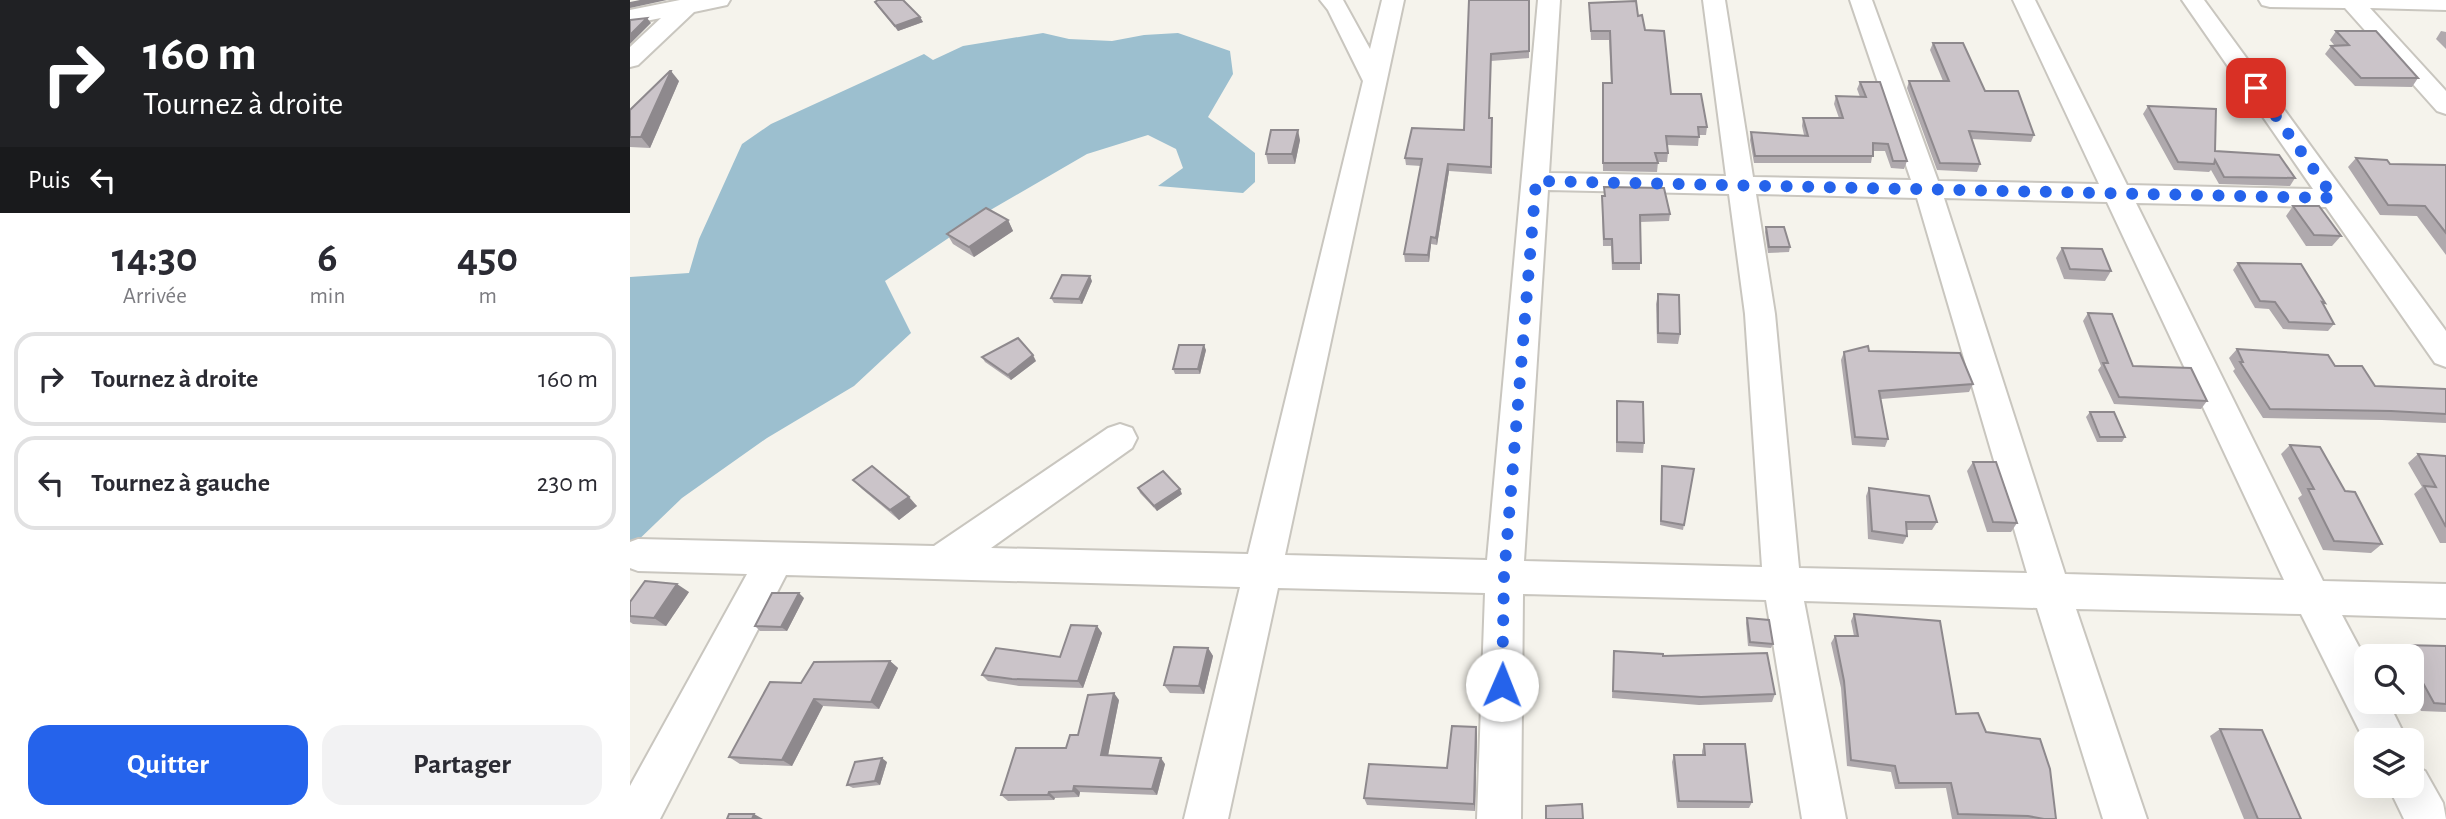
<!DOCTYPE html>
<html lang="fr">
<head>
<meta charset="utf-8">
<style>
  body { margin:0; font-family:"Alegreya Sans",sans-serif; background:#f2f2f3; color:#2b2b33; height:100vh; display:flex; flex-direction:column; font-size:26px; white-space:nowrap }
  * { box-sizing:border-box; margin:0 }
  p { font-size:23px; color:#7c7c81 }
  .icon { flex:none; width:38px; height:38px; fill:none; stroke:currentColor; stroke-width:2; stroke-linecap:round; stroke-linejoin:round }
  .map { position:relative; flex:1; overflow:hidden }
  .drawer { display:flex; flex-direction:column; background:#fff; width:630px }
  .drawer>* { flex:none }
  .top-card { background:#202124; color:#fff; overflow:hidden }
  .fabs { position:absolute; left:1724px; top:644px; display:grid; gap:14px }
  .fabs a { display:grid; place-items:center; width:70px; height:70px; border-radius:14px; background:#fff; box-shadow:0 7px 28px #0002; font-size:35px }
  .pin { position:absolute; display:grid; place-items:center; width:60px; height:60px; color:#fff; margin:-30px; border-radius:14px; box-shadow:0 4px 10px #0006 }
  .me { position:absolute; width:77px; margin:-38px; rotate:1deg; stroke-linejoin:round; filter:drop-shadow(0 0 5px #0008) }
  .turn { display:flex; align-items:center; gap:24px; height:147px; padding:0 28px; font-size:32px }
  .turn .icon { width:91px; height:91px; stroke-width:2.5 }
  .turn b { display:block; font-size:49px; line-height:60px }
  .then { display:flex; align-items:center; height:66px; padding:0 28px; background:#0003; gap:14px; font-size:26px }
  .eta { display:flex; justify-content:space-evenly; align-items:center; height:119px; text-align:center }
  .eta b { font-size:42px; font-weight:700; line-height:49px }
  .action { display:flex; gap:14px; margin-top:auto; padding:14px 28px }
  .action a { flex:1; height:80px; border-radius:21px; background:#2563eb; color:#fff; font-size:28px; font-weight:700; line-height:80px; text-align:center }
  .action a+a { background:#f2f2f3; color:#2b2b33 }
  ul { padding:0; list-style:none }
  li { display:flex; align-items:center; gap:21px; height:94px; margin:0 14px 10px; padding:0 14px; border:4px solid #e1e1e2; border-radius:21px }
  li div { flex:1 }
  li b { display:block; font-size:26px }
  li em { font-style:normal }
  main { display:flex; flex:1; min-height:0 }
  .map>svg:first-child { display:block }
  .water { fill:#9cbfcf }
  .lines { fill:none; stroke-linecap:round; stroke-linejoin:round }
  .minor-casing { stroke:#c9c6bf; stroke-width:4 }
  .minor { fill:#fff; fill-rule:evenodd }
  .wall { fill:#afa9ad }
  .shaded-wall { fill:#8e898d }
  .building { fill:#cbc4c9; stroke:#8e898d; stroke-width:2 }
  .route { stroke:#2563eb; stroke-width:12; stroke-dasharray:0 21.6 }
</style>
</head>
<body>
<main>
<section class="drawer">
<div class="top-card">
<div class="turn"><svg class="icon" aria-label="right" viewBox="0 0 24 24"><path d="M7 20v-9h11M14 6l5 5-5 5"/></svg><div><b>160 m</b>Tournez à droite</div></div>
<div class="then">Puis<svg class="icon" aria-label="left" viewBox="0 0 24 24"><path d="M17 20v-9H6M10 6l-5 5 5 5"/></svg></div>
</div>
<div class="eta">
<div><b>14:30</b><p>Arrivée</p></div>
<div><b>6</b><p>min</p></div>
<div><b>450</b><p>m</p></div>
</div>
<ul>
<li><svg class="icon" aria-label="right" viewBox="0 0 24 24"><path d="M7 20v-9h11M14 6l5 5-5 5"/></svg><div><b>Tournez à droite</b></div><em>160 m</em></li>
<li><svg class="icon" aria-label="left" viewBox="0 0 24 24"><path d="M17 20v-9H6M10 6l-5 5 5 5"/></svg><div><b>Tournez à gauche</b></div><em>230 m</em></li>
</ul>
<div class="action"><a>Quitter</a><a>Partager</a></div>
</section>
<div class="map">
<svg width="1816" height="819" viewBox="0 0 1816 819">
  <rect width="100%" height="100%" fill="#f5f3ec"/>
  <path class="water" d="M 413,33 L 439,39 L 482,41 L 514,35 L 548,33 L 600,51 L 603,74 L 578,117 L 625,153 L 625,182 L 613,193 L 528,186 L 553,168 L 546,149 L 518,135 L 457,154 L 357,212 L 255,281 L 281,333 L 224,386 L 137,438 L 52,498 L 0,548 L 0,277 L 59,273 L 69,239 L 112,144 L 141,124 L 294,54 L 303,60 L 333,46 Z"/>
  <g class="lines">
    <g class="minor-casing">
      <g id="minor">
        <path d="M 50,0 L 100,0 L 97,5 L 64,12 L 8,65 L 0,67 L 0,47 L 31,18 L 0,24 L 0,10 Z"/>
        <path d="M 690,0 L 713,0 L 740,49 L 752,0 L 774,0 L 655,555 L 857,560 L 908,0 L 930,0 L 919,173 L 1096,176 L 1073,0 L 1095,0 L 1123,177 L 1281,180 L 1220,0 L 1242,0 L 1308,181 L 1469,184 L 1383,0 L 1405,0 L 1497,185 L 1683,189 L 1552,0 L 1574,0 L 1816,331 L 1816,367 L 1805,363 L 1696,207 L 1506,203 L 1693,581 L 1816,584 L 1816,618 L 1712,615 L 1736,660 L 1736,702 L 1758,702 L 1777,740 L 1736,740 L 1736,744 L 1671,614 L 1446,609 L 1517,819 L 1473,819 L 1407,608 L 1174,601 L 1216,819 L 1172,819 L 1136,600 L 893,594 L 891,819 L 847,819 L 855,593 L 648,588 L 598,819 L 554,819 L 610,587 L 156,575 L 30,819 L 0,819 L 0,786 L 117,574 L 8,571 L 0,568 L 0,542 L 8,539 L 304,546 L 478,428 L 490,424 L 502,428 L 507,438 L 502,448 L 361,548 L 618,554 L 733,81 L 698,10 ZM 918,190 L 1099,194 L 1115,314 L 1132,567 L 894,561 ZM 1126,194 L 1287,198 L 1397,573 L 1169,568 L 1145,314 ZM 1314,198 L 1477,202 L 1654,580 L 1435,574 Z"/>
        <path d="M 1629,0 L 1816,0 L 1816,10 L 1740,8 L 1816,91 L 1816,114 L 1807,111 L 1715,8 L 1640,7 L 1632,5 Z"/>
        <path d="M 1782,765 L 1795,771 L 1813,803 L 1816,819 L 1774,819 L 1758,786 L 1782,786 Z"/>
      </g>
    </g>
    <use href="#minor" class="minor"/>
  </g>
  <g class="wall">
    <path d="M 839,0 L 899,0 L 899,58 L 861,61 L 859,118 L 862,174 L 819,171 L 807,245 L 801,244 L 799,262 L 775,262 L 774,254 L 791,166 L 776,165 L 775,158 L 834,130 Z"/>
    <path d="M 245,2 L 290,17 L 293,22 L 268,31 L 248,7 Z"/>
    <path d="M 959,3 L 1008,16 L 1041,94 L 1077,127 L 1076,135 L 1069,135 L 1068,146 L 1037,145 L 1038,153 L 1037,162 L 1028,162 L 1027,172 L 973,171 L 972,92 L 973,83 L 981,83 L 979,40 L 961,40 Z"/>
    <path d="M 1706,31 L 1788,78 L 1782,87 L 1725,86 L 1695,54 L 1701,46 L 1705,46 L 1700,40 Z"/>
    <path d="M 1811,31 L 1816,32 L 1816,49 L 1806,39 Z"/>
    <path d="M 1303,43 L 1355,91 L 1404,135 L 1401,142 L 1341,139 L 1350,164 L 1347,172 L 1307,170 L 1277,88 L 1279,81 L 1313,81 L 1300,50 Z"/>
    <path d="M 49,81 L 20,148 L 0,147 L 0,110 Z"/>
    <path d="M 1230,82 L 1277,161 L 1274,169 L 1261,168 L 1255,151 L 1243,151 L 1241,163 L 1124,163 L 1120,140 L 1121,132 L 1174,135 L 1172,126 L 1173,118 L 1209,118 L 1204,104 L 1206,96 L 1230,97 L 1227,89 Z"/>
    <path d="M 1518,106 L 1585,151 L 1665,178 L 1660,186 L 1589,184 L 1581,170 L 1579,172 L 1544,170 L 1513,114 Z"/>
    <path d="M 670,140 L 665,164 L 638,164 L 636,154 Z"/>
    <path d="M 1726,158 L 1760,164 L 1816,165 L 1816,255 L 1787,216 L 1750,215 L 1718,167 Z"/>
    <path d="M 974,187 L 1040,214 L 1039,221 L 1010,222 L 1010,270 L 982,270 L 981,246 L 973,246 L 972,203 L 972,196 L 974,196 Z"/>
    <path d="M 1663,206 L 1711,236 L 1702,246 L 1676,246 L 1656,216 Z"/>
    <path d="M 378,220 L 383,231 L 344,257 L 323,244 L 317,234 Z"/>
    <path d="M 1136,227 L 1160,247 L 1159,252 L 1138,253 L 1135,232 Z"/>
    <path d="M 1432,248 L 1481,271 L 1475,281 L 1434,279 L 1426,258 Z"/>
    <path d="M 1608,263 L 1695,303 L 1693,305 L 1704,324 L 1698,331 L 1653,329 L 1639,309 L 1625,308 L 1603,270 Z"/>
    <path d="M 462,281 L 452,304 L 424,303 L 421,298 Z"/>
    <path d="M 1028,294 L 1050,334 L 1048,344 L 1027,343 L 1026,304 Z"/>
    <path d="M 1458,313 L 1503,366 L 1577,401 L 1571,409 L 1484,404 L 1468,370 L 1471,366 L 1453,321 Z"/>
    <path d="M 1607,349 L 1705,366 L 1745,386 L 1816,389 L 1816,423 L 1752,420 L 1633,418 L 1603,371 L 1605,369 L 1599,358 Z"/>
    <path d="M 576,350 L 570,374 L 545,374 L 543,369 Z"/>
    <path d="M 1239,351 L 1343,384 L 1339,392 L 1251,399 L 1258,439 L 1255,447 L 1222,445 L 1211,360 L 1214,352 Z"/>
    <path d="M 352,357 L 406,361 L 381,380 L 355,362 Z"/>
    <path d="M 987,401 L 1014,443 L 1013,453 L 986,452 L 986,411 Z"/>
    <path d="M 1460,412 L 1495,437 L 1492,442 L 1467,442 L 1456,417 Z"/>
    <path d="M 1660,445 L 1715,491 L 1752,544 L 1741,553 L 1693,550 L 1668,498 L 1672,495 L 1651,454 Z"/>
    <path d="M 1788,454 L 1816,456 L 1816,543 L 1810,543 L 1784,494 L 1792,487 L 1778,463 Z"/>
    <path d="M 1343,462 L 1387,523 L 1381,532 L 1357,532 L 1337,471 Z"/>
    <path d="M 1032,466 L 1064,469 L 1053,530 L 1030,525 Z"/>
    <path d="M 223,480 L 287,506 L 269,520 L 232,489 Z"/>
    <path d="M 508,488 L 552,494 L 527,511 L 510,493 Z"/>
    <path d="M 1239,488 L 1307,522 L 1302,530 L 1276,530 L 1277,536 L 1273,544 L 1238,539 L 1236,496 Z"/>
    <path d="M 59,592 L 36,626 L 3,624 L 0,622 L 0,602 Z"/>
    <path d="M 174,598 L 157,631 L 130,631 L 125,626 Z"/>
    <path d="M 1224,614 L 1326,714 L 1356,732 L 1426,819 L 1322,819 L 1316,788 L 1265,789 L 1261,772 L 1217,766 L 1211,688 L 1201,643 L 1205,636 L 1224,636 L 1221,621 Z"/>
    <path d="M 1117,618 L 1143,644 L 1141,648 L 1118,646 L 1116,623 Z"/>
    <path d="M 467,626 L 472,633 L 453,688 L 389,686 L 358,681 L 352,675 L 430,657 Z"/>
    <path d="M 1771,645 L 1816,646 L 1816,712 L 1791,711 L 1782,694 L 1782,656 L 1761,656 L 1759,653 Z"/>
    <path d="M 578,648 L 583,656 L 574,694 L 540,693 L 534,685 Z"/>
    <path d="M 984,651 L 1033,656 L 1145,694 L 1142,702 L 1069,705 L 982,698 Z"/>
    <path d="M 260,661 L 268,668 L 249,709 L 193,706 L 162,766 L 110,764 L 99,757 L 171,683 Z"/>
    <path d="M 489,700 L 478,755 L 535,764 L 527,795 L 450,792 L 449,797 L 425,798 L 424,800 L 378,801 L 371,795 L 436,748 L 448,735 Z"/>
    <path d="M 846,727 L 847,734 L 845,811 L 737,805 L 734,798 L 817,768 Z"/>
    <path d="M 1590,729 L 1671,819 L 1614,819 L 1580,736 Z"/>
    <path d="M 1074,744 L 1122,802 L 1119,808 L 1047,808 L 1042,762 L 1044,755 L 1072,755 L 1072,751 Z"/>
    <path d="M 257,762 L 250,785 L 223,788 L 217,785 Z"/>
  </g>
  <g class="shaded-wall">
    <path d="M 10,0 L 37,0 L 0,8 L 0,2 Z"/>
    <path d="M 290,17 L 293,22 L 268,31 L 265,26 Z"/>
    <path d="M 17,18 L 21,23 L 0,44 L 0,35 Z"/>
    <path d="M 41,71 L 49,81 L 20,148 L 11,137 Z"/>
    <path d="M 668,130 L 670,140 L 665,164 L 662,154 Z"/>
    <path d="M 818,164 L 819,171 L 807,245 L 806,238 Z"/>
    <path d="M 378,220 L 383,231 L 344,257 L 339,247 Z"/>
    <path d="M 801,237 L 801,244 L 799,262 L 798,255 Z"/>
    <path d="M 460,276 L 462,281 L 452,304 L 449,299 Z"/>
    <path d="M 574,345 L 576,350 L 570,374 L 568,369 Z"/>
    <path d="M 403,355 L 406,361 L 381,380 L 378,375 Z"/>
    <path d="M 550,489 L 552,494 L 527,511 L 524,506 Z"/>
    <path d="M 279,497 L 287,506 L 269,520 L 260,510 Z"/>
    <path d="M 47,584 L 59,592 L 36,626 L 24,618 Z"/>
    <path d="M 169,593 L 174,598 L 157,631 L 151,627 Z"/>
    <path d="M 467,626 L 472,633 L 453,688 L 448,681 Z"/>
    <path d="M 578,648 L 583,656 L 574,694 L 569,686 Z"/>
    <path d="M 260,661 L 268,668 L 249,709 L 241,702 Z"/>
    <path d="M 484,693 L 489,700 L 477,761 L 471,755 Z"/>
    <path d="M 184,699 L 193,706 L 162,766 L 152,760 Z"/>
    <path d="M 846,727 L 847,734 L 845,811 L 844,804 Z"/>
    <path d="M 252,758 L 257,762 L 250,785 L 245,781 Z"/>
    <path d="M 531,758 L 535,764 L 527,795 L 522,789 Z"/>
    <path d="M 444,786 L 450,792 L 449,797 L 443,791 Z"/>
    <path d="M 419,792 L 425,798 L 424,800 L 418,795 Z"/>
    <path d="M 124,814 L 133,819 L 122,819 Z"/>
  </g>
  <g class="building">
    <path d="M 248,0 L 273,0 L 290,17 L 265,26 L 245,2 Z"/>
    <path d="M 839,0 L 899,0 L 899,51 L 861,54 L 859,118 L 862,118 L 861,167 L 818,164 L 806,238 L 801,237 L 798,255 L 774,254 L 792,159 L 775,158 L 782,128 L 834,130 Z"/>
    <path d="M 1006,1 L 1008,16 L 1012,15 L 1015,30 L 1034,31 L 1041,94 L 1071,94 L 1077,127 L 1068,127 L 1069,137 L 1036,136 L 1038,153 L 1025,153 L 1028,163 L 973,163 L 973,83 L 982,83 L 980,31 L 961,31 L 959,3 Z"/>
    <path d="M 17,18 L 0,35 L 0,20 Z"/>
    <path d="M 1706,31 L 1746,31 L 1788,78 L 1731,78 L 1701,46 L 1719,45 Z"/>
    <path d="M 1303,43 L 1333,43 L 1355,91 L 1388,91 L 1404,135 L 1339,131 L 1350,164 L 1310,163 L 1279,81 L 1319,81 Z"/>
    <path d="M 40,71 L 41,71 L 11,137 L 0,137 L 0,110 Z"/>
    <path d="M 1230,82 L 1250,82 L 1277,161 L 1263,161 L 1258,144 L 1243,143 L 1243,156 L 1125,156 L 1121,132 L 1178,136 L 1173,118 L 1213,118 L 1206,96 L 1236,97 Z"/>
    <path d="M 1518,106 L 1586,109 L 1585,151 L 1649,155 L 1665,178 L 1594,177 L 1585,160 L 1584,164 L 1548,162 Z"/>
    <path d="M 641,130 L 668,130 L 662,154 L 636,154 Z"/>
    <path d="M 1726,158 L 1757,160 L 1760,164 L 1816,165 L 1816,233 L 1795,206 L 1758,205 Z"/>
    <path d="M 974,187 L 1034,188 L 1040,214 L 1010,215 L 1011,263 L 983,263 L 982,239 L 974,239 L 972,196 L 975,196 Z"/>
    <path d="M 1663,206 L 1689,206 L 1711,236 L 1684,235 Z"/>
    <path d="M 356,208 L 378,220 L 339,247 L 317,234 Z"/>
    <path d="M 1136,227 L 1154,227 L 1160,247 L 1139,247 Z"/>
    <path d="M 1432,248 L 1472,249 L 1481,271 L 1440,269 Z"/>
    <path d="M 1608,263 L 1671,264 L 1695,303 L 1692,302 L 1704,324 L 1659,322 L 1645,302 L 1630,301 Z"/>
    <path d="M 432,275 L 460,276 L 449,299 L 421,298 Z"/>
    <path d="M 1028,294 L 1049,295 L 1050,334 L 1028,333 Z"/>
    <path d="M 1458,313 L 1482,314 L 1503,366 L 1561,368 L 1577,401 L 1489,397 L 1473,363 L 1478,363 Z"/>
    <path d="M 388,338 L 403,355 L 378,375 L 352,357 Z"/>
    <path d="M 549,345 L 574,345 L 568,369 L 543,369 Z"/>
    <path d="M 1238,346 L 1239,351 L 1330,353 L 1343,384 L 1249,391 L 1258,439 L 1225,437 L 1214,352 Z"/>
    <path d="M 1607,349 L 1698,355 L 1705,366 L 1732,366 L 1745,386 L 1816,389 L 1816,414 L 1761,411 L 1640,409 L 1610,362 L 1613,362 Z"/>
    <path d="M 987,401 L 1013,402 L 1014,443 L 987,442 Z"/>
    <path d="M 1460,412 L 1484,412 L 1495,437 L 1470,437 Z"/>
    <path d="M 1660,445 L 1690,447 L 1715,491 L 1725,492 L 1752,544 L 1704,541 L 1678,489 L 1684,489 Z"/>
    <path d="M 1788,454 L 1816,456 L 1816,527 L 1794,486 L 1806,487 Z"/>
    <path d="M 1343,462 L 1366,462 L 1387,523 L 1363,522 Z"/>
    <path d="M 242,466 L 279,497 L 260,510 L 223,480 Z"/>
    <path d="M 1032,466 L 1064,469 L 1054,525 L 1031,521 Z"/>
    <path d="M 533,471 L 550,489 L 524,506 L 508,488 Z"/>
    <path d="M 1239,488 L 1299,496 L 1307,522 L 1276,522 L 1277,536 L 1242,531 Z"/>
    <path d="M 15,581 L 47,584 L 24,618 L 0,616 L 0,602 Z"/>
    <path d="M 142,593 L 169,593 L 151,627 L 125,626 Z"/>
    <path d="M 1224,614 L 1310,621 L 1326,714 L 1348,713 L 1356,732 L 1410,739 L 1420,769 L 1426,819 L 1414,819 L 1398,816 L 1328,814 L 1321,783 L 1269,783 L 1265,766 L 1221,760 L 1214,681 L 1205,636 L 1228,636 Z"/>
    <path d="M 1117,618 L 1139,620 L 1143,644 L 1120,642 Z"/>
    <path d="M 441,625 L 467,626 L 448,681 L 382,679 L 352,675 L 366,648 L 430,657 Z"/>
    <path d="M 1771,645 L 1816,646 L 1816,704 L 1804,703 L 1782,663 L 1782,656 L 1777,656 Z"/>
    <path d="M 544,647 L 578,648 L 569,686 L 534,685 Z"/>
    <path d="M 984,651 L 1033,654 L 1033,656 L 1137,653 L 1145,694 L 1071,697 L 983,691 Z"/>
    <path d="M 260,661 L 241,702 L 184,699 L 152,760 L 99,757 L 140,682 L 171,683 L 184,662 Z"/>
    <path d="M 484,693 L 471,755 L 531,758 L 522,789 L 444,786 L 443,791 L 419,792 L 418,795 L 371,795 L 386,748 L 436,748 L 440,735 L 448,735 L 458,695 Z"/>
    <path d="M 822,726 L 846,727 L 844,804 L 734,798 L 739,764 L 817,768 Z"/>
    <path d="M 1590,729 L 1632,730 L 1671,819 L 1628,819 Z"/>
    <path d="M 1074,744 L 1115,744 L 1122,802 L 1049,801 L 1044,755 L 1075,755 Z"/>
    <path d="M 252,758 L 245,781 L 217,785 L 225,762 Z"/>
    <path d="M 952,804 L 953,819 L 916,819 L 916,806 Z"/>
    <path d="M 99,814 L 124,814 L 122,819 L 97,819 Z"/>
  </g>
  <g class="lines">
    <path class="route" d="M 872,685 L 874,577 L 906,181 L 1704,198 L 1626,88"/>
  </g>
</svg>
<div class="fabs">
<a><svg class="icon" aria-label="search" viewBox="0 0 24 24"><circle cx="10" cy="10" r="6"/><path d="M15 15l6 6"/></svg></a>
<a><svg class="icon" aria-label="layers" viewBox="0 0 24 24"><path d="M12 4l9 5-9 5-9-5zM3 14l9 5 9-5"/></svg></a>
</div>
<div class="pin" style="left:1626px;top:88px;background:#d93025"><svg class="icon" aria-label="arrive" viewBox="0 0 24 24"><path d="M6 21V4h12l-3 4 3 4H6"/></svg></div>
<svg class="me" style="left:872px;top:685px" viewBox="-20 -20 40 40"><circle r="19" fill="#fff"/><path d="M0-13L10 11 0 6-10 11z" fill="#2563eb"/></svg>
</div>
</main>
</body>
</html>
